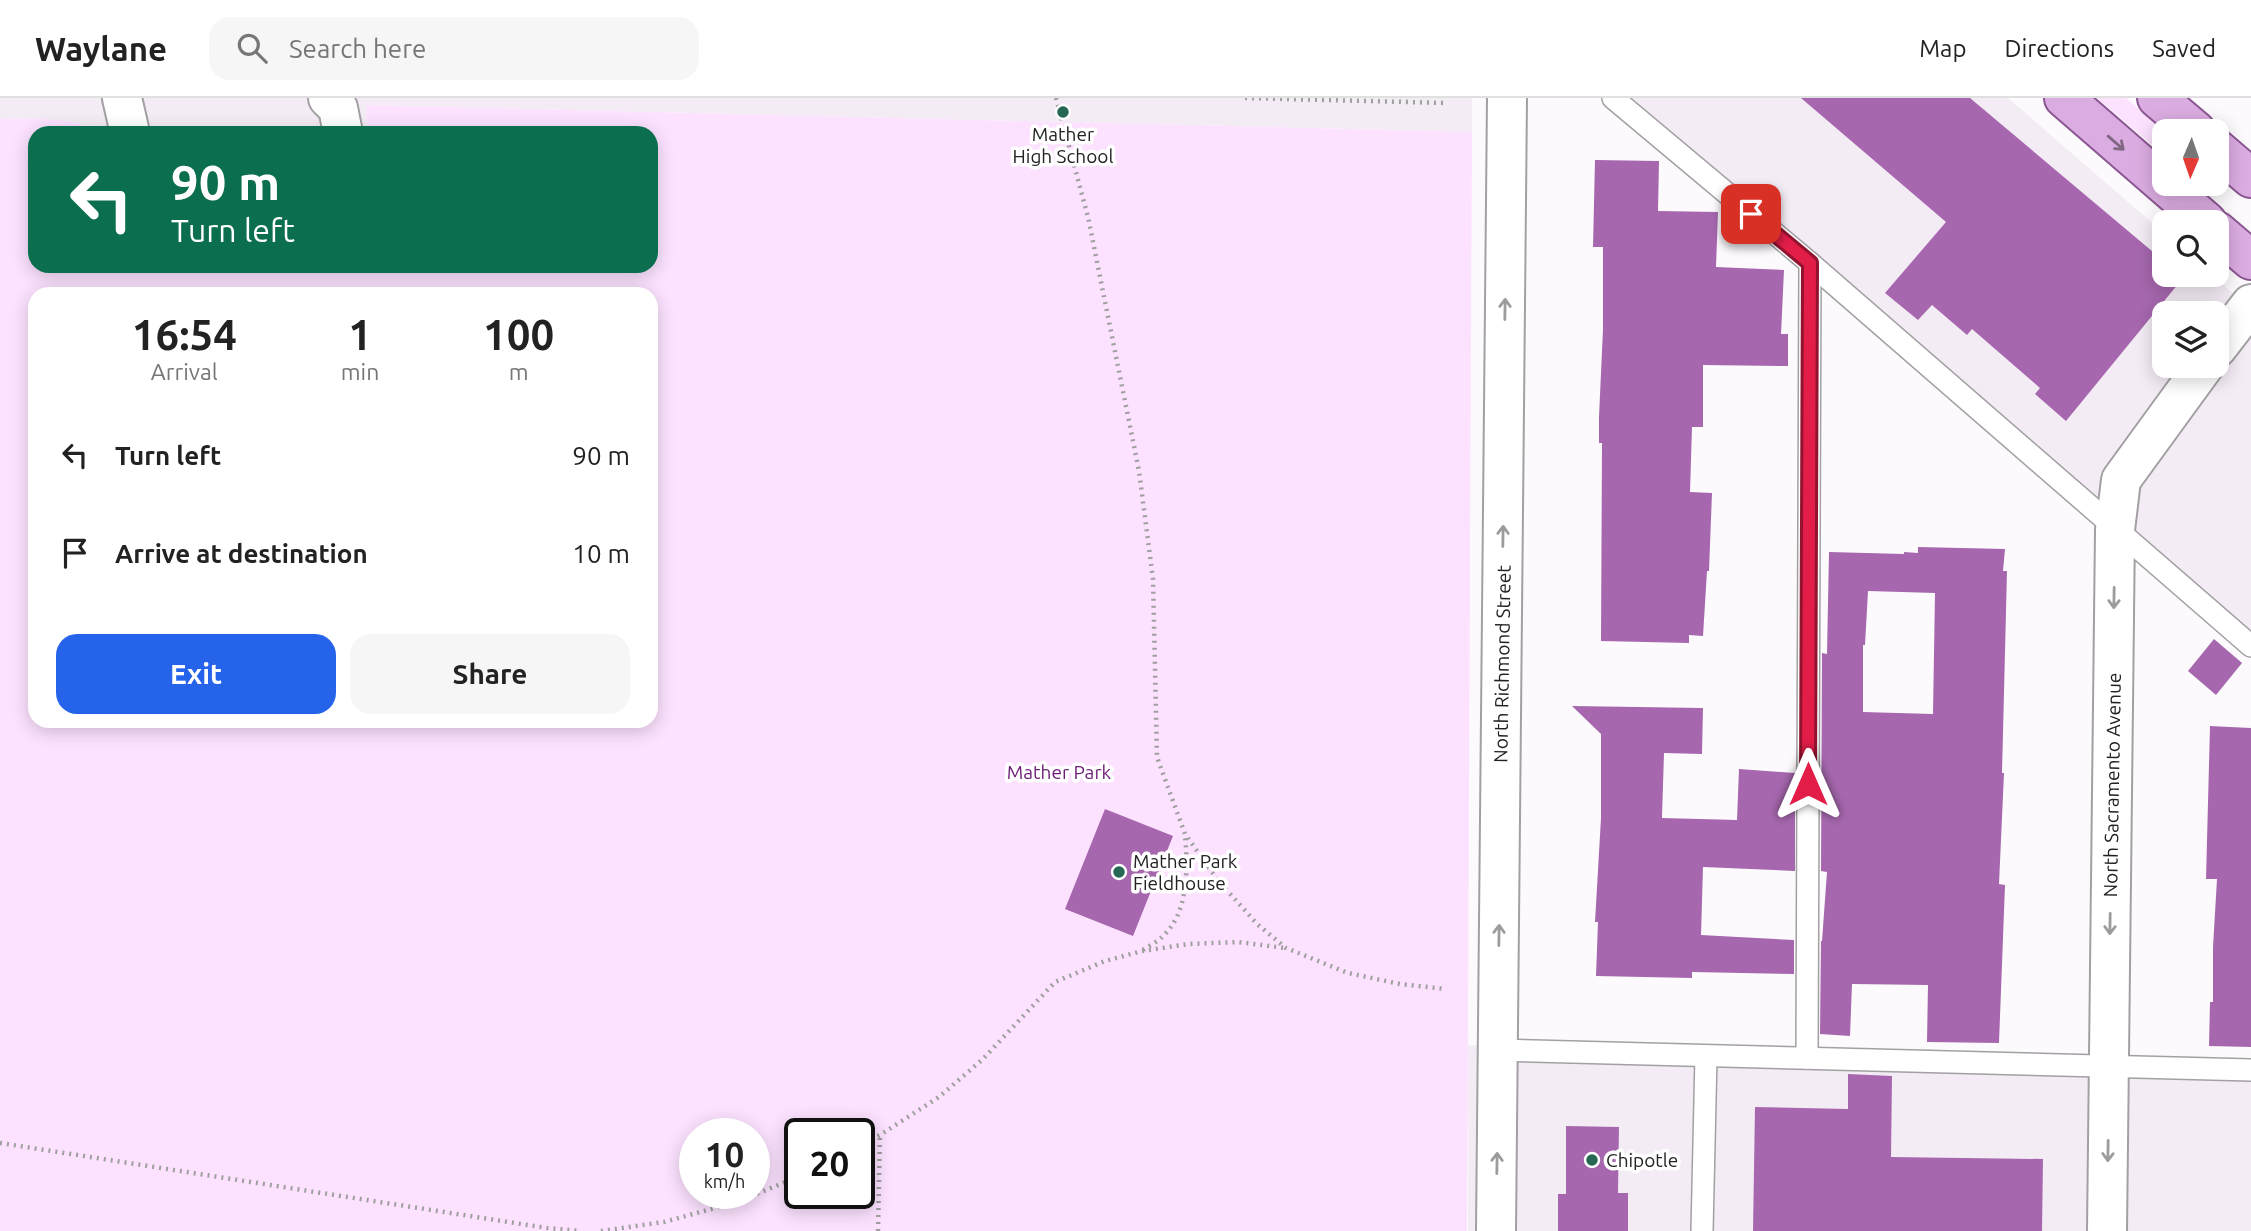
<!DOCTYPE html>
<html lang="en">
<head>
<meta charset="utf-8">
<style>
  body { margin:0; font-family:Ubuntu,sans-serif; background:#f6f6f6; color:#222; height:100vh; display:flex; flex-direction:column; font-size:26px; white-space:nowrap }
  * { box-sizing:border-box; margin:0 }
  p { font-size:23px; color:#767676 }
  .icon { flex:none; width:38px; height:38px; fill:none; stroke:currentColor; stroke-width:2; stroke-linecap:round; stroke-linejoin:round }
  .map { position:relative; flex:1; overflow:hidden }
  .drawer { position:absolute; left:28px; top:189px; width:630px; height:441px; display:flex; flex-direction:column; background:#fff; border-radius:21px; box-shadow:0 4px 18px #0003 }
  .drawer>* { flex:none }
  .guide { position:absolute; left:28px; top:28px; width:630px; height:147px; border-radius:21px; box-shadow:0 4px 18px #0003; background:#0b6e4f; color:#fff; overflow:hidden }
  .needle { width:46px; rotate:182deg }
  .buttons { position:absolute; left:2152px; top:21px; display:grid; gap:14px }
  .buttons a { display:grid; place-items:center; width:77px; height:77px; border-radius:14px; background:#fff; box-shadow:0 4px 18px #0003; font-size:35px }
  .speed { position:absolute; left:679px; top:1020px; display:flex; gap:14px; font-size:35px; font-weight:700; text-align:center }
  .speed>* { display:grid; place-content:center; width:91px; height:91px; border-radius:50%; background:#fff; box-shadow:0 4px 18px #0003; line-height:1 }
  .speed small { font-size:18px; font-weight:400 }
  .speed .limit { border:4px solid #111; border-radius:10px; background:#fff; color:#111 }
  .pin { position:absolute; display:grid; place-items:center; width:60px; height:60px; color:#fff; margin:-30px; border-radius:14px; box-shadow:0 4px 10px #0006 }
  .me { position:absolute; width:77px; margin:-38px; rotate:0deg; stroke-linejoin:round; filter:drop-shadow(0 0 5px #0008) }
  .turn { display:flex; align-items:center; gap:24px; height:147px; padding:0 28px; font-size:32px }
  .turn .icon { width:91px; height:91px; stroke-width:2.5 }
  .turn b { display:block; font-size:49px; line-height:60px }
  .eta { display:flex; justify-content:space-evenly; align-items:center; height:119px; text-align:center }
  .eta b { font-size:42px; font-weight:600; line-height:49px }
  .action { display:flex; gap:14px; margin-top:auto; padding:14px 28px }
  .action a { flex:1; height:80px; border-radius:21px; background:#2563eb; color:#fff; font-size:28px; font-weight:600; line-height:80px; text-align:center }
  .action a+a { background:#f6f6f6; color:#222 }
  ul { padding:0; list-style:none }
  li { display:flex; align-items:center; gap:21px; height:98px; padding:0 28px }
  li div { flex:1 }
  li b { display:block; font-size:26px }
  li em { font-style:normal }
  header { display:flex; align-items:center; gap:42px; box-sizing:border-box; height:98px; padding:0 35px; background:#fff; border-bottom:2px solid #e0e0e0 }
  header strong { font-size:33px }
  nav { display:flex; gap:38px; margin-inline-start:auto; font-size:24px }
  .search { width:490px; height:63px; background:#f6f6f6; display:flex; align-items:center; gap:18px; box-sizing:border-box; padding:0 24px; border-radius:21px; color:#767676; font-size:26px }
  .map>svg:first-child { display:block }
  .built { fill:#f4ecf5; fill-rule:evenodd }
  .green { fill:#fce2ff; fill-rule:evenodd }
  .building { fill:#a667ae; fill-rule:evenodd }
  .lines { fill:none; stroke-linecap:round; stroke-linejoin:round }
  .service-casing { stroke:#a2a0a3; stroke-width:24 }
  .minor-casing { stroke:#a2a0a3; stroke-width:42 }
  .primary-casing { stroke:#8b5792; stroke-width:42 }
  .path { stroke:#a09ea0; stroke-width:4.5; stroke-dasharray:2 5; stroke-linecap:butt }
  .service { stroke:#fff; stroke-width:21 }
  .minor { stroke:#fff; stroke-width:38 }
  .primary { stroke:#dbace1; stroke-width:38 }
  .oneway { stroke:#7f6782 }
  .oneway2 { stroke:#9c9c9c }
  .route-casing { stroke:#92132f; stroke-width:18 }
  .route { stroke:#e11d48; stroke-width:12 }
  .poi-dot { fill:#256655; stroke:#fff; stroke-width:2.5 }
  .labels { text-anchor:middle; stroke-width:7; stroke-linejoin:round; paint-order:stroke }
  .poi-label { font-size:19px; fill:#232223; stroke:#fff; text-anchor:start }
  .street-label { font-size:19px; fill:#232223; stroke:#fff }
  .park-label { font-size:19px; fill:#6b1c75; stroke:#fff }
</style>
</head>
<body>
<header>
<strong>Waylane</strong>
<div class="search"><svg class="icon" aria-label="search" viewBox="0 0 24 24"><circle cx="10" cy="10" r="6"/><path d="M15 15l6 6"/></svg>Search here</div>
<nav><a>Map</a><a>Directions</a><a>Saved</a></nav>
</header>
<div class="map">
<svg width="2251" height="1133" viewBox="0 0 2251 1133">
  <rect width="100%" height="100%" fill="#fdfafd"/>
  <g class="built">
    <path d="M 0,0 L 1472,0 L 1472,34 L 366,7 L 367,35 L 100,35 L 89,28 L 65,23 L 0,21 Z"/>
    <path d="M 1605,0 L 2008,0 L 2165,136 L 2165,177 L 2212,177 L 2251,211 L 2251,555 ZM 2165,215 L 2217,215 L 2217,268 L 2165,268 Z"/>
    <path d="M 1468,947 L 2251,966 L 2251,1133 L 1468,1133 Z"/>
  </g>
  <g class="green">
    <path d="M 2097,0 L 2126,0 L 2165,33 L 2165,58 Z"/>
    <path d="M 366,7 L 1472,34 L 1467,1133 L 0,1133 L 0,21 C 32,22 72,17 100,35 L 35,35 L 35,168 L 651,168 L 651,35 L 367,35 ZM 35,196 L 651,196 L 651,623 L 35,623 ZM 695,1036 L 754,1036 L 754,1096 L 695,1096 ZM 800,1036 L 859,1036 L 859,1096 L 800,1096 Z"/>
  </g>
  <g class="building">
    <path d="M 1801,0 L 1970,0 L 2165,164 L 2165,177 L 2179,177 L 2183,180 L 2066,323 L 2035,296 L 2040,290 L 1972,231 L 1967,237 L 1932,207 L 1918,222 L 1885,195 L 1946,124 Z"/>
    <path d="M 1595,62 L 1659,63 L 1658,113 L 1718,114 L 1716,169 L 1784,172 L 1781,236 L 1788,236 L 1788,268 L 1703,267 L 1703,329 L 1692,329 L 1690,394 L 1712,395 L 1709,473 L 1707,473 L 1703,538 L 1689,537 L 1689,545 L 1601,543 L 1602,345 L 1599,345 L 1599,319 L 1603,231 L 1603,149 L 1593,149 Z"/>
    <path d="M 1918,449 L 2005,451 L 2003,473 L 2007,473 L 2002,675 L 2004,675 L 1999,786 L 2005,787 L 1999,945 L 1927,944 L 1928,887 L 1852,886 L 1850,938 L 1820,936 L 1821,843 L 1822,843 L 1827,774 L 1821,773 L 1822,555 L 1827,556 L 1829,454 L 1904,456 L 1904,454 L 1918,455 ZM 1868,493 L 1935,495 L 1933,616 L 1863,614 L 1863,547 L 1865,547 Z"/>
    <path d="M 2214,541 L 2242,565 L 2216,597 L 2188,573 Z"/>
    <path d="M 1572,608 L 1703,610 L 1702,656 L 1664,655 L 1662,720 L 1737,722 L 1739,671 L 1795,675 L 1795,773 L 1703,769 L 1701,837 L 1794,842 L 1794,876 L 1692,874 L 1692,880 L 1596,878 L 1598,824 L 1595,824 L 1601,720 L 1601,636 Z"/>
    <path d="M 2210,628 L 2251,630 L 2251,949 L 2209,948 L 2210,904 L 2213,904 L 2213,849 L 2217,781 L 2206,781 Z"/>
    <path d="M 1105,711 L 1173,738 L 1133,838 L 1065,811 Z"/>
    <path d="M 1848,976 L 1892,978 L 1891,1059 L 2043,1061 L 2042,1133 L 1753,1133 L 1755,1009 L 1848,1011 Z"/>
    <path d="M 1566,1028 L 1619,1029 L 1618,1095 L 1628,1095 L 1628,1133 L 1558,1133 L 1558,1096 L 1566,1096 Z"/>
  </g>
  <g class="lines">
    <g class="service-casing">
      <g id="service">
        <path d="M 1613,0 L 1810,165 L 2251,548"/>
        <path d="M 1498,952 L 2251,972"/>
        <path d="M 1807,960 L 1810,165"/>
        <path d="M 1702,1133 L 1706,958"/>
      </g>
    </g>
    <g class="minor-casing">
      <g id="minor">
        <path d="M 122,0 L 130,35"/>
        <path d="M 328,0 L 338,10 L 343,35"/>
        <path d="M 2217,250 L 2251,206"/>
        <path d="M 1496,1133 L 1507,0"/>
        <path d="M 2107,1133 L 2115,432 L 2121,382 L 2204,268"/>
      </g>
    </g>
    <g class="primary-casing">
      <g id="primary">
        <path d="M 2064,0 L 2207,124"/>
        <path d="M 2157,0 L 2196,33"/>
        <path d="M 2217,51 L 2251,80"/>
        <path d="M 2217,133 L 2251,162"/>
      </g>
    </g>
    <g class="path">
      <path d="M 1056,0 L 1088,119 L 1139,373 L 1153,481 L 1157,659 L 1185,736 L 1217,781 L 1257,826 L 1286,850 L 1348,875 L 1400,886 L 1445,891"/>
      <path d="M 1245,0 L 1447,5"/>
      <path d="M 1143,852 C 1149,848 1157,844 1162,839 C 1189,815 1188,770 1185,737"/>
      <path d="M 0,1045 L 547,1130 L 581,1133"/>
      <path d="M 859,1048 L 880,1037 L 939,999 L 983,961 L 1055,884 L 1105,863 L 1142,853 L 1189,846 L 1238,844 L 1285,850"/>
      <path d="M 601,1133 L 664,1124 L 737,1104 L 800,1078"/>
      <path d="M 878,1133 L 880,1037"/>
    </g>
    <use href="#service" class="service"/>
    <use href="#minor" class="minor"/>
    <use href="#primary" class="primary"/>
  </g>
  <defs><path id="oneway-shaft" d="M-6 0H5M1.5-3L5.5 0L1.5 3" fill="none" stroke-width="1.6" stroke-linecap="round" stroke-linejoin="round" transform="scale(1.75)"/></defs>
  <use class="oneway" href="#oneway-shaft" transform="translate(2116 45) rotate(41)"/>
  <g class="oneway2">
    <use href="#oneway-shaft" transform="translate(1505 211) rotate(-89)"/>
    <use href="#oneway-shaft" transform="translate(1503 438) rotate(-89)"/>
    <use href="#oneway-shaft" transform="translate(2114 500) rotate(91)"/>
    <use href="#oneway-shaft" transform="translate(2110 826) rotate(91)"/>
    <use href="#oneway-shaft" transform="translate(1499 837) rotate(-89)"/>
    <use href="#oneway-shaft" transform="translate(2108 1053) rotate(91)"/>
    <use href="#oneway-shaft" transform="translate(1497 1065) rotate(-89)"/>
  </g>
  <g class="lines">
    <g class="route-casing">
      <path id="route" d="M 1751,116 L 1810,165 L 1808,686"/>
    </g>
    <use href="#route" class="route"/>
  </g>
  <g class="poi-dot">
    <circle cx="1063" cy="14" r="7"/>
    <circle cx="1119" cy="774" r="7"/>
    <circle cx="1592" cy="1062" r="7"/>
  </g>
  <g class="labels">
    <g class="poi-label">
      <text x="1063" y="43" text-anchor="middle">Mather<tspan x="1063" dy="22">High School</tspan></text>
      <text x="1133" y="770">Mather Park<tspan x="1133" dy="22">Fieldhouse</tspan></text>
      <text x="1606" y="1069">Chipotle</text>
    </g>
    <g class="street-label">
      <text transform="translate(1502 566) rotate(-89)" y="7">North Richmond Street</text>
      <text transform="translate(2112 687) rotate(-89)" y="7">North Sacramento Avenue</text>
    </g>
    <g class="park-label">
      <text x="1059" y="681">Mather Park</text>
    </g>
  </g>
</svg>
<div class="buttons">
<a><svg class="needle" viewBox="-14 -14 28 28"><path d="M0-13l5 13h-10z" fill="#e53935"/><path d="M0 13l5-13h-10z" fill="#767676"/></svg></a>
<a><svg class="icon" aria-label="search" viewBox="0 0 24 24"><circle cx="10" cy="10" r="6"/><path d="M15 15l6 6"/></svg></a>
<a><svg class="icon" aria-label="layers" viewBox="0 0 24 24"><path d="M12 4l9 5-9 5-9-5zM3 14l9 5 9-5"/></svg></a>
</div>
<div class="speed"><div>10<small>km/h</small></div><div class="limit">20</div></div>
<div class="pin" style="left:1751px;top:116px;background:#d93025"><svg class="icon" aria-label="arrive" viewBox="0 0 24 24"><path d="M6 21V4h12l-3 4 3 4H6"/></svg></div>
<svg class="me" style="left:1808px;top:686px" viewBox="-20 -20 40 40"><path d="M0-17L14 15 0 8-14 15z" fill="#e11d48" stroke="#fff" stroke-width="4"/></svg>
<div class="guide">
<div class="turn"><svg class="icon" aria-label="left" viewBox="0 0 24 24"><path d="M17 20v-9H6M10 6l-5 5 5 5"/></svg><div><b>90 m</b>Turn left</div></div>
</div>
<section class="drawer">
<div class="eta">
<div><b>16:54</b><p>Arrival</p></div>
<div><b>1</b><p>min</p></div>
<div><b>100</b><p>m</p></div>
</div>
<ul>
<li><svg class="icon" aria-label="left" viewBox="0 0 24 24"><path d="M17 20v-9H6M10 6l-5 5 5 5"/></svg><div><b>Turn left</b></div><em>90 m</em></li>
<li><svg class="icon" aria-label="arrive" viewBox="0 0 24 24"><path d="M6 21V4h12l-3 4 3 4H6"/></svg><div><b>Arrive at destination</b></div><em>10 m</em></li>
</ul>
<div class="action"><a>Exit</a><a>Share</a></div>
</section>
</div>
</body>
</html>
